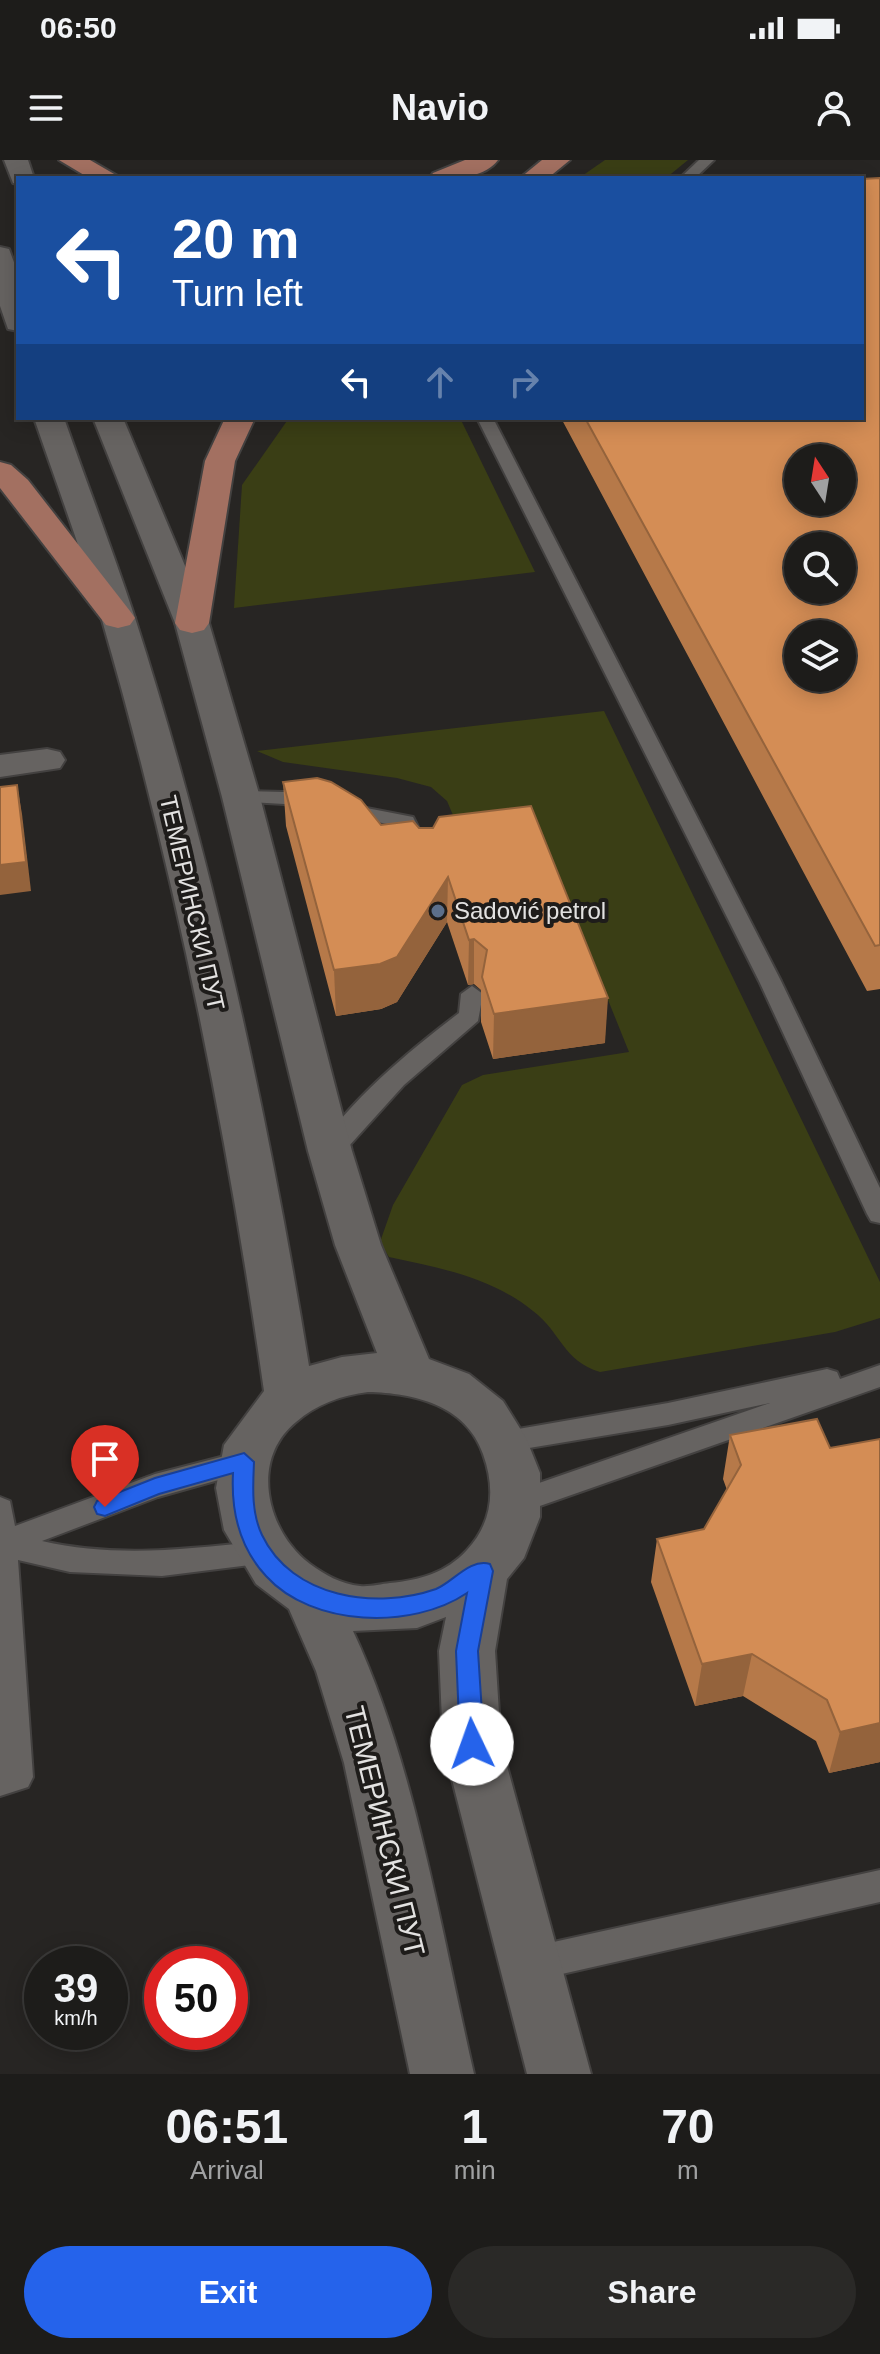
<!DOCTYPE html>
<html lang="en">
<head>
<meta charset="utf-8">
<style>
  body { margin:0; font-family:Arial,sans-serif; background:#2a2927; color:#f1f3f6; height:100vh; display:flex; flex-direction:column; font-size:30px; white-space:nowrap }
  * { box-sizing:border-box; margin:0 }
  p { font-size:26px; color:#a0a1a2 }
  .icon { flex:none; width:44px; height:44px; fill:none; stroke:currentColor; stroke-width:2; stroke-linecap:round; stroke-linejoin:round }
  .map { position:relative; height:1914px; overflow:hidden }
  .drawer { display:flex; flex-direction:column; background:#1d1c1a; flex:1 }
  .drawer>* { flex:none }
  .banner { position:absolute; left:16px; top:16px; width:848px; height:244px; border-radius:0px; box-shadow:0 4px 20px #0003,0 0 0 2px #3b3a39; background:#1a4fa0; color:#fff; overflow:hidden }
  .needle { width:52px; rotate:348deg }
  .fabs { position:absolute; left:784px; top:284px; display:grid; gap:16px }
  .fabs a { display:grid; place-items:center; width:72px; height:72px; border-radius:50%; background:#1d1c1a; box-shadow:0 4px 20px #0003,0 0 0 2px #3b3a39; font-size:40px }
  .speed { position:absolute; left:24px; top:1786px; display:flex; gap:16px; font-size:40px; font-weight:700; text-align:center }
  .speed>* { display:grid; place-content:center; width:104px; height:104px; border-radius:50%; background:#1d1c1a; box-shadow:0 4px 20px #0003,0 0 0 2px #3b3a39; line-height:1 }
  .speed small { font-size:20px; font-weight:400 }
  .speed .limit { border:12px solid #d22; background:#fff; color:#111 }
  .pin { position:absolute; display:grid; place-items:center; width:68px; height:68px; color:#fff; margin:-82px -34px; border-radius:50% 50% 50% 0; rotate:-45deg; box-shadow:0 0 8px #0007 }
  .pin .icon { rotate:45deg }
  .me { position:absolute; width:88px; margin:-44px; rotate:357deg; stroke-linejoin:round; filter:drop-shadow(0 0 6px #0008) }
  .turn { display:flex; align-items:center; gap:28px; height:168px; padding:0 24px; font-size:36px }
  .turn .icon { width:104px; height:104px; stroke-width:2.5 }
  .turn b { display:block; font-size:56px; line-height:68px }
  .lanes { display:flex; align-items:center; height:76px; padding:0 24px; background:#0003; justify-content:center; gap:40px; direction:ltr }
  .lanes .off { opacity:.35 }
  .eta { display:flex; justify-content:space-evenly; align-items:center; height:136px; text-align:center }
  .eta b { font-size:48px; font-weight:800; line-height:56px }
  .cta { display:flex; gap:16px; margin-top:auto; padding:16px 24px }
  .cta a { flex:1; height:92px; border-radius:48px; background:#2563eb; color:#fff; font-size:32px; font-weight:800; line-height:92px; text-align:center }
  .cta a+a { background:#2a2927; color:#f1f3f6 }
  .status { display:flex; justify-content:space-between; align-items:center; height:56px; padding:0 40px; background:#1d1c1a; direction:ltr }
  .status svg { height:22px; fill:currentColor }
  header { display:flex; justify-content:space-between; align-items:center; height:104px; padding:0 24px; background:#1d1c1a; font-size:36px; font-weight:800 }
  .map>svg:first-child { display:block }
  .green { fill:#3a3e15 }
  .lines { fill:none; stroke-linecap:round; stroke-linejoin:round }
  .service-casing { stroke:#434140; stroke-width:4 }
  .minor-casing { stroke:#434140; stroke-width:4 }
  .secondary-casing { stroke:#434140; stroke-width:4 }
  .primary-casing { stroke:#434140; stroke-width:4 }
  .service { fill:#666361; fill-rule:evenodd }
  .minor { fill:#666361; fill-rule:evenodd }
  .secondary { fill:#666361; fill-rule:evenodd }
  .primary { fill:#a37061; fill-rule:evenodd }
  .wall { fill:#b67949 }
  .shaded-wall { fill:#94633c }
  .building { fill:#d48d55; stroke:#94633c; stroke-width:2; fill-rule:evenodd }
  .route { fill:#2563eb; stroke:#184099; stroke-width:2 }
  .service-dot { fill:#5c6f8a; stroke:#1e1c1a; stroke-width:3 }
  .labels { text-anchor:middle; stroke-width:8; stroke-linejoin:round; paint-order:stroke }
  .street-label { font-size:24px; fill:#e3e2e1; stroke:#1e1c1a }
  .poi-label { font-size:24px; fill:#e3e2e1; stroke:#1e1c1a; text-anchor:start }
  .near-street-label { font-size:28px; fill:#e3e2e1; stroke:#1e1c1a }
</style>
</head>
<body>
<div class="status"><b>06:50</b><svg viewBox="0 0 49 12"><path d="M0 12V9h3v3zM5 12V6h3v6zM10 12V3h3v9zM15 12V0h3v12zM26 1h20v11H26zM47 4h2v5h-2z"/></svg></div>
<header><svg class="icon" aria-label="menu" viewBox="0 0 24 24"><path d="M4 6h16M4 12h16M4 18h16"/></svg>Navio<svg class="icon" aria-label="person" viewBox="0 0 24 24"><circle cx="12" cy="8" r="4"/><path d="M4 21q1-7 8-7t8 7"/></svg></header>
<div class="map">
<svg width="880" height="1914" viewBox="0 0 880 1914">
  <rect width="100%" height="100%" fill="#272523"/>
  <g class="green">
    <path d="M 605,0 L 688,0 L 666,18 L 579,18 Z"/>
    <path d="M 289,258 L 460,258 L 535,412 L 234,448 L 242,325 Z"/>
    <path d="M 604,551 L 880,1122 L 880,1158 L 835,1172 L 600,1212 C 563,1201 561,1172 533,1151 C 491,1117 440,1108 389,1097 L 380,1082 L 393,1045 L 462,925 L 483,915 L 629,892 L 542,676 L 466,686 L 447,641 L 431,627 L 397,618 L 283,602 L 257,591 Z"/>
  </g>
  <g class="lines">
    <g class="service-casing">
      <g id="service">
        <path d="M 699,0 L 714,0 L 695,18 L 680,18 Z"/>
        <path d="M 477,258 L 493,258 L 781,821 L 880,1028 L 880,1063 L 871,1061 L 867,1054 L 759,821 Z"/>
        <path d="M 241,631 L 284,632 L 413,657 L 430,691 L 427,696 L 413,696 L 398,666 L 284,644 L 234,641 L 231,637 L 234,633 Z"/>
        <path d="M 472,826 L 483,834 L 478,861 L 404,925 L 339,997 L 321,997 L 318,991 C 346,943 414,887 459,853 L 461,834 Z"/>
        <path d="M 880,1205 L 880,1227 L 517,1354 L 507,1350 L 503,1342 L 507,1334 L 770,1243 L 668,1265 L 505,1292 L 495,1289 L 491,1281 L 495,1273 L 668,1243 L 827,1209 L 837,1212 L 840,1219 Z"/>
        <path d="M 244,1291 L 254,1294 L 258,1302 L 254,1310 L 158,1337 L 42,1381 C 115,1398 190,1389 263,1381 L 273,1384 L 277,1393 L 273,1402 L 162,1416 L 70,1412 L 18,1400 L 33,1617 L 28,1627 L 0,1636 L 0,1337 L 10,1341 L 15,1366 L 155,1314 Z"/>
        <path d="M 880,1710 L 880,1742 L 531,1821 L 519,1816 L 514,1804 L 519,1792 L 531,1787 Z"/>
      </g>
    </g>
    <g class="minor-casing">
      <path id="minor" d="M 47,589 L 60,592 L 65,600 L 60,608 L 0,617 L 0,595 Z"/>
    </g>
    <g class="secondary-casing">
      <g id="secondary">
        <path d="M 4,0 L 28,0 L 34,18 L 18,18 L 18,24 L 13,23 Z"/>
        <path d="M 0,87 L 9,89 L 18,113 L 18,171 L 8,169 L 0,146 Z"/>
        <path d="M 34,258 L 64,258 C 87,324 113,391 135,458 C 213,701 268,954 309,1206 L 342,1197 L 377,1193 L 335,1085 L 308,991 L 222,637 L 175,463 L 93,258 L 123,258 L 209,463 L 260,637 L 352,991 L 381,1085 L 429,1199 L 469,1214 L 503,1241 L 526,1278 L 540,1313 L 540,1357 L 524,1398 L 507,1419 L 495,1491 L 501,1584 L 591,1914 L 527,1914 L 443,1584 L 439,1491 L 446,1457 L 417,1468 L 353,1471 C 415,1604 441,1771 474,1914 L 410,1914 L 344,1603 L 316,1511 L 289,1449 L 256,1424 L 224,1370 L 216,1328 L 224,1285 L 264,1231 C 227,971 175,712 102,460 C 82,392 57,325 34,258 ZM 368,1232 C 414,1233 466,1245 483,1294 C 496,1330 492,1363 467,1390 C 446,1413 420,1420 390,1423 C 381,1424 369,1427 360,1426 C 341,1424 325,1415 310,1404 C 267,1372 249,1300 296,1262 C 316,1244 343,1235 368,1232 Z"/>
      </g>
    </g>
    <g class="primary-casing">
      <g id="primary">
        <path d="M 59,0 L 90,0 L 121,18 L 89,18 Z"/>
        <path d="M 465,0 L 498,0 C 483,20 452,18 430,18 L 433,13 Z"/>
        <path d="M 542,0 L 570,0 L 548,18 L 520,18 Z"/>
        <path d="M 225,258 L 255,258 L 235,301 L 209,463 L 204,470 L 192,473 L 180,470 L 175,463 L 205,301 Z"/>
        <path d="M 0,302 L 11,305 L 28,320 L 130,451 L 135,458 L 130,465 L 118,468 L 106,465 L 0,328 Z"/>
      </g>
    </g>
    <use href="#service" class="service"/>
    <use href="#minor" class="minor"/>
    <use href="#secondary" class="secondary"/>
    <use href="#primary" class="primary"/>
  </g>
  <g class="wall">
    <path d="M 880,18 L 880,829 L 867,831 L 561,258 L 862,258 Z"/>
    <path d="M 283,622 L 381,665 L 413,661 L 605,883 L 493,899 L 481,862 L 481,830 L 474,824 L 468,825 L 447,762 L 397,842 L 381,849 L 336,856 L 286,666 Z"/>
    <path d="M 730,1275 L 830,1288 L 880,1279 L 880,1602 L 829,1613 L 816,1581 L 743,1536 L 695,1546 L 651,1422 L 657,1379 L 704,1369 L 727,1330 L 723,1319 Z"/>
  </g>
  <g class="shaded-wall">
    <path d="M 17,625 L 22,654 L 31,731 L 0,735 L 0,705 Z"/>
    <path d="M 448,717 L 447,762 L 397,842 L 381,849 L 336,856 L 334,810 Z"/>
    <path d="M 474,779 L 474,824 L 468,825 L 469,780 Z"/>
    <path d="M 608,838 L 605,883 L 493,899 L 494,854 Z"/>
    <path d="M 752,1494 L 743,1536 L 695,1546 L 702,1504 Z"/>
    <path d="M 880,1563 L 880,1602 L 829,1613 L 840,1572 Z"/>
  </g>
  <g class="building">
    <path d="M 880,18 L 880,785 L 875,786 L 585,258 L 862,258 L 862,19 ZM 798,298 L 842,298 L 842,342 L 798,342 ZM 798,386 L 842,386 L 842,430 L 798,430 ZM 798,474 L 842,474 L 842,518 L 798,518 Z"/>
    <path d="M 317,618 L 331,622 L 361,640 L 381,665 L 413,661 L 419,668 L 433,668 L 439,657 L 531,646 L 608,838 L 494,854 L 482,817 L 487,790 L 474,779 L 469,780 L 448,717 L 397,797 L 380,804 L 334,810 L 283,622 Z"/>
    <path d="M 17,625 L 26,702 L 0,705 L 0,627 Z"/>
    <path d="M 817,1259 L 830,1288 L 880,1279 L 880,1563 L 840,1572 L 827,1540 L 752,1494 L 702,1504 L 657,1379 L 704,1369 L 741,1305 L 730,1275 Z"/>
  </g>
  <path class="route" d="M 244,1293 L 254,1302 C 253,1326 251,1352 262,1375 C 292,1438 376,1450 436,1429 C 453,1422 470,1398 490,1404 L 493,1411 L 478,1491 L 484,1584 L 480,1591 L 472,1594 L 464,1591 L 460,1584 L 456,1491 L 467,1433 C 412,1470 312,1467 266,1416 C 239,1387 231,1351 233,1313 L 159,1334 L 105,1356 L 97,1354 L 94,1347 L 97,1341 L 155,1318 Z"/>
  <circle class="service-dot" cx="438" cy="751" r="8"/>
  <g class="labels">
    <g class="street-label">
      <text transform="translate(192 743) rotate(77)" y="8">ТЕМЕРИНСКИ ПУТ</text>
    </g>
    <g class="poi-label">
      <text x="454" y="759">Sadović petrol</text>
    </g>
    <g class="near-street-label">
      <text transform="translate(385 1671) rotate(76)" y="10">ТЕМЕРИНСКИ ПУТ</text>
    </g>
  </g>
</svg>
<div class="fabs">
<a><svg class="needle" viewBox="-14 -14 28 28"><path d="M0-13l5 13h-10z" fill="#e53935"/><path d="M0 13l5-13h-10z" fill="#a0a1a2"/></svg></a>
<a><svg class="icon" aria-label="search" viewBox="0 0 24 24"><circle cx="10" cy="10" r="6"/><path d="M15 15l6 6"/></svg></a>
<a><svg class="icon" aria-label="layers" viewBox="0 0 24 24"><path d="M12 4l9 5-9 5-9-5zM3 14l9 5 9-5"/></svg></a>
</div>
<div class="speed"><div>39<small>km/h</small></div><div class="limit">50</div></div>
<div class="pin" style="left:105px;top:1347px;background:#d93025"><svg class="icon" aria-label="arrive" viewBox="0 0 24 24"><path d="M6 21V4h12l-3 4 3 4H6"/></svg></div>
<svg class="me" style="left:472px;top:1584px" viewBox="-20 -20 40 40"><circle r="19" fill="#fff"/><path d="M0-13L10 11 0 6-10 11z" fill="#2563eb"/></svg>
<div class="banner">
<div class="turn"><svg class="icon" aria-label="left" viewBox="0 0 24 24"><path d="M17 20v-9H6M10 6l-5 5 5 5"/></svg><div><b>20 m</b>Turn left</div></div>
<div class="lanes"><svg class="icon" aria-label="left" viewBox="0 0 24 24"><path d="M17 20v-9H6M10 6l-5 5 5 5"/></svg><svg class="icon off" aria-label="ahead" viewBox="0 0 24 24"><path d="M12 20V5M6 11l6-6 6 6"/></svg><svg class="icon off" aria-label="right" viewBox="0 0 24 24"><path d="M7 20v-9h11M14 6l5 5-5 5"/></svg></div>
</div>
</div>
<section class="drawer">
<div class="eta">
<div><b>06:51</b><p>Arrival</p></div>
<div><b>1</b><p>min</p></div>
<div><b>70</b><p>m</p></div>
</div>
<div class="cta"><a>Exit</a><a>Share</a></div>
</section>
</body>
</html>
